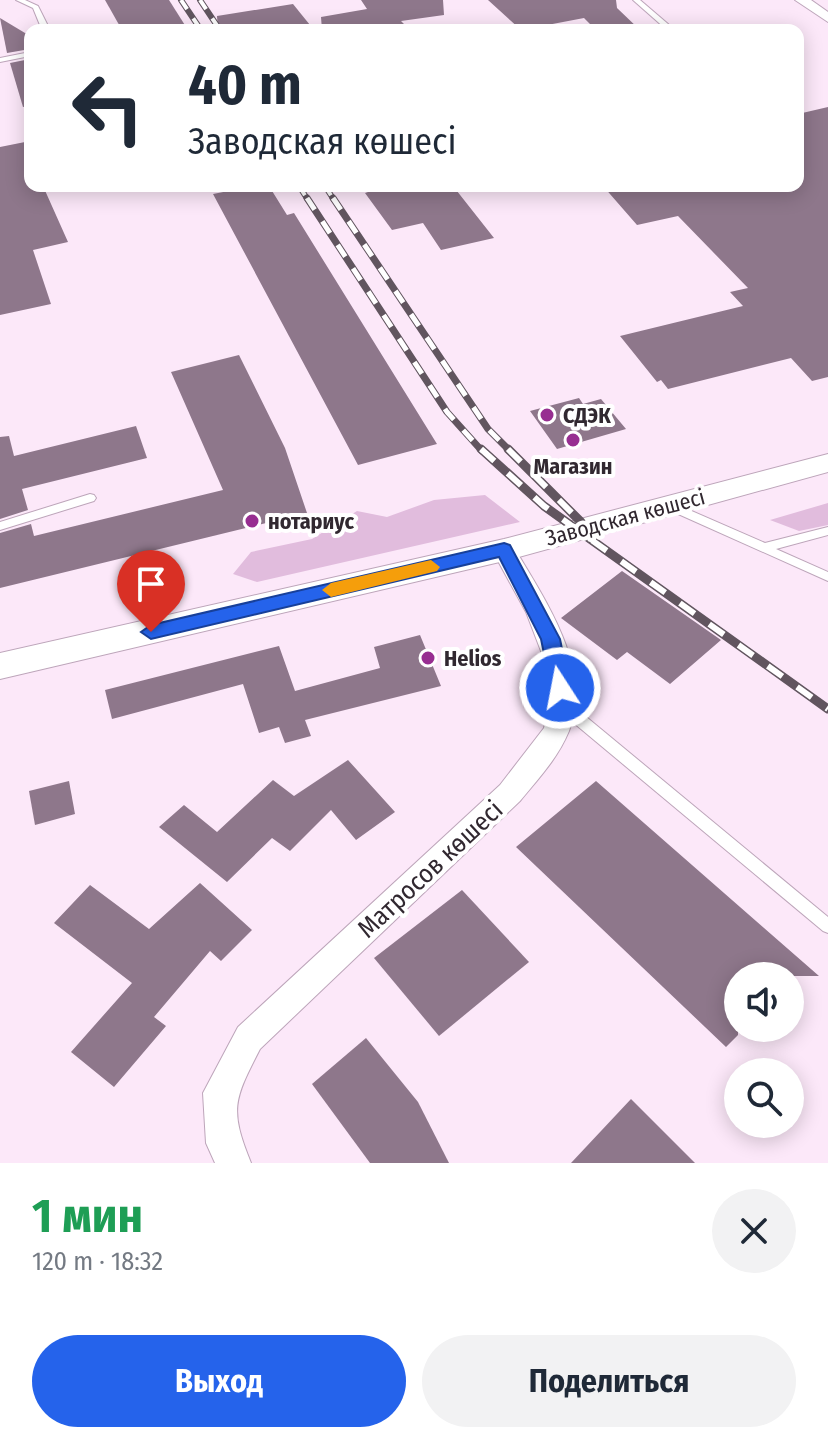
<!DOCTYPE html>
<html lang="ru">
<head>
<meta charset="utf-8">
<style>
  body { margin:0; font-family:"Fira Sans Condensed",sans-serif; background:#f2f2f3; color:#1f2937; height:100vh; display:flex; flex-direction:column; font-size:30px; white-space:nowrap }
  * { box-sizing:border-box; margin:0 }
  p { font-size:26px; color:#747a83 }
  .icon { flex:none; width:44px; height:44px; fill:none; stroke:currentColor; stroke-width:2; stroke-linecap:round; stroke-linejoin:round }
  .map { position:relative; height:1163px; overflow:hidden }
  .details { display:flex; flex-direction:column; background:#fff; flex:1 }
  .details>* { flex:none }
  .hud { position:absolute; left:24px; top:24px; width:780px; height:168px; border-radius:16px; box-shadow:0 4px 20px #0003; background:#fff; color:#1f2937; overflow:hidden }
  .controls { position:absolute; left:724px; top:962px; display:grid; gap:16px }
  .controls a { display:grid; place-items:center; width:80px; height:80px; border-radius:50%; background:#fff; box-shadow:0 4px 20px #0003; font-size:40px }
  .pin { position:absolute; display:grid; place-items:center; width:68px; height:68px; color:#fff; margin:-82px -34px; border-radius:50% 50% 50% 0; rotate:-45deg; box-shadow:0 0 8px #0007 }
  .pin .icon { rotate:45deg }
  .me { position:absolute; width:88px; margin:-44px; rotate:349deg; stroke-linejoin:round; filter:drop-shadow(0 0 6px #0008) }
  .turn { display:flex; align-items:center; gap:28px; height:168px; padding:0 32px; font-size:36px }
  .turn .icon { width:104px; height:104px; stroke-width:2.5 }
  .turn b { display:block; font-size:56px; line-height:68px }
  .round { display:grid; place-items:center; flex:none; width:84px; height:84px; border-radius:42px; background:#f2f2f3 }
  .overview { display:flex; align-items:center; justify-content:space-between; height:136px; padding:0 32px }
  h1 { font-size:48px; font-weight:700; line-height:60px; color:#1e9e55 }
  .primary-button { display:flex; gap:16px; margin-top:auto; padding:16px 32px }
  .primary-button a { flex:1; height:92px; border-radius:48px; background:#2563eb; color:#fff; font-size:32px; font-weight:700; line-height:92px; text-align:center }
  .primary-button a+a { background:#f2f2f3; color:#1f2937 }
  .map>svg:first-child { display:block }
  .green { fill:#e1bcdd }
  .building { fill:#8e778b }
  .lines { fill:none; stroke-linecap:round; stroke-linejoin:round }
  .service-casing { stroke:#bda5ba; stroke-width:2 }
  .minor-casing { stroke:#bda5ba; stroke-width:2 }
  .tertiary-casing { stroke:#bda5ba; stroke-width:2 }
  .service { fill:#fff; fill-rule:evenodd }
  .minor { fill:#fff; fill-rule:evenodd }
  .tertiary { fill:#fff; fill-rule:evenodd }
  .rail-far2-casing { stroke:#61555f; stroke-width:6 }
  .rail-far1-casing { stroke:#61555f; stroke-width:7 }
  .rail-casing { stroke:#61555f; stroke-width:9 }
  .rail-far2 { stroke:#fff; stroke-width:4; stroke-dasharray:11; stroke-linecap:butt }
  .rail-far1 { stroke:#fff; stroke-width:5; stroke-dasharray:14; stroke-linecap:butt }
  .rail { stroke:#fff; stroke-width:6; stroke-dasharray:18; stroke-linecap:butt }
  .route { fill:#2563eb; stroke:#184099; stroke-width:2 }
  .slow { fill:#f59e0b }
  .poi-dot { fill:#972e91; stroke:#fff; stroke-width:3 }
  .labels { text-anchor:middle; stroke-width:8; stroke-linejoin:round; paint-order:stroke }
  .poi-label { font-size:22px; font-weight:bold; fill:#312830; stroke:#fff; text-anchor:start }
  .street-label { font-size:22px; fill:#312830; stroke:#fff }
  .near-street-label { font-size:26px; fill:#312830; stroke:#fff }
</style>
</head>
<body>
<div class="map">
<svg width="828" height="1163" viewBox="0 0 828 1163">
  <rect width="100%" height="100%" fill="#fce8f9"/>
  <g class="green">
    <path d="M 485,495 L 520,522 L 257,582 L 233,574 L 251,552 L 312,539 L 357,511 L 387,517 L 434,500 Z"/>
    <path d="M 828,503 L 828,525 L 799,531 L 770,520 Z"/>
  </g>
  <g class="building">
    <path d="M 105,0 L 169,0 L 188,30 L 122,30 Z"/>
    <path d="M 361,0 L 443,0 L 444,15 L 401,21 L 410,30 L 322,30 L 321,17 L 367,9 Z"/>
    <path d="M 488,0 L 616,0 L 617,8 L 640,30 L 596,30 L 584,18 L 521,30 Z"/>
    <path d="M 293,4 L 314,30 L 218,30 L 217,16 Z"/>
    <path d="M 0,18 L 30,36 L 30,49 L 7,53 Z"/>
    <path d="M 30,59 L 30,106 L 23,107 L 10,63 Z"/>
    <path d="M 828,107 L 828,377 L 812,381 L 791,358 L 668,389 L 661,380 L 657,382 L 620,336 L 743,306 L 730,292 L 748,288 L 678,216 L 637,225 L 603,186 L 798,186 L 798,114 Z"/>
    <path d="M 30,141 L 30,186 L 43,186 L 68,242 L 33,250 L 51,304 L 0,315 L 0,147 Z"/>
    <path d="M 254,186 L 269,186 L 287,215 L 294,213 L 437,444 L 358,465 L 213,194 Z"/>
    <path d="M 371,186 L 453,186 L 494,238 L 441,250 L 423,223 L 392,230 L 365,193 L 374,190 Z"/>
    <path d="M 239,355 L 285,448 L 307,513 L 0,588 L 0,533 L 31,524 L 34,536 L 223,490 L 171,372 Z"/>
    <path d="M 579,398 L 583,404 L 601,399 L 626,429 L 557,449 L 530,411 Z"/>
    <path d="M 136,426 L 147,458 L 22,489 L 28,510 L 0,519 L 0,437 L 9,436 L 14,456 Z"/>
    <path d="M 622,571 L 721,640 L 670,684 L 627,652 L 617,660 L 561,618 Z"/>
    <path d="M 420,635 L 441,686 L 305,720 L 311,736 L 285,743 L 279,727 L 259,733 L 243,684 L 112,719 L 105,690 L 279,646 L 295,691 L 380,668 L 374,647 Z"/>
    <path d="M 348,760 L 395,812 L 356,840 L 331,810 L 290,851 L 272,838 L 227,882 L 159,827 L 184,805 L 217,832 L 273,780 L 294,796 Z"/>
    <path d="M 69,781 L 75,814 L 35,825 L 29,791 Z"/>
    <path d="M 596,781 L 819,976 L 738,976 L 738,1035 L 726,1047 L 516,847 Z"/>
    <path d="M 200,883 L 252,930 L 221,961 L 210,951 L 154,1017 L 166,1026 L 114,1087 L 71,1052 L 132,983 L 54,923 L 90,885 L 149,929 Z"/>
    <path d="M 462,890 L 529,962 L 439,1036 L 374,958 Z"/>
    <path d="M 366,1038 L 418,1102 L 449,1163 L 370,1163 L 312,1084 Z"/>
    <path d="M 631,1099 L 695,1163 L 571,1163 Z"/>
  </g>
  <g class="lines">
    <g class="service-casing">
      <g id="service">
        <path d="M 16,0 L 25,0 L 38,6 L 50,30 L 42,30 L 33,8 Z"/>
        <path d="M 633,0 L 640,0 L 675,30 L 667,30 Z"/>
        <path d="M 30,52 L 30,56 L 0,62 L 0,58 Z"/>
        <path d="M 90,494 L 94,495 L 96,498 L 94,501 L 0,530 L 0,522 Z"/>
        <path d="M 671,502 L 765,543 L 828,527 L 828,535 L 776,549 L 828,572 L 828,581 L 667,509 L 665,506 Z"/>
        <path d="M 562,700 L 567,701 L 828,917 L 828,933 L 823,931 L 557,709 L 555,705 L 557,701 Z"/>
      </g>
    </g>
    <g class="minor-casing">
      <g id="minor">
        <path d="M 795,0 L 811,0 L 828,12 L 828,22 Z"/>
        <path d="M 504,541 L 512,544 C 543,597 594,668 569,731 C 558,758 538,779 520,801 L 260,1049 C 234,1100 229,1109 251,1163 L 215,1163 L 206,1143 L 203,1093 L 238,1027 L 500,785 L 544,728 L 549,705 L 544,659 L 526,612 L 492,550 L 496,544 Z"/>
      </g>
    </g>
    <g class="tertiary-casing">
      <path id="tertiary" d="M 828,454 L 828,472 L 504,561 L 0,679 L 0,653 L 504,539 Z"/>
    </g>
    <use href="#service" class="service"/>
    <use href="#minor" class="minor"/>
    <use href="#tertiary" class="tertiary"/>
    <g class="rail-far2-casing">
      <g id="rail-far2">
        <path d="M 181,0 L 201,30"/>
        <path d="M 200,0 L 220,30"/>
        <path d="M 299,186 L 308,200"/>
        <path d="M 325,186 L 334,200"/>
      </g>
    </g>
    <g class="rail-far1-casing">
      <g id="rail-far1">
        <path d="M 307,198 L 447,412 L 482,451"/>
        <path d="M 333,198 L 488,429 L 510,451"/>
      </g>
    </g>
    <g class="rail-casing">
      <g id="rail">
        <path d="M 481,449 L 544,506 L 828,709"/>
        <path d="M 508,449 L 581,522"/>
      </g>
    </g>
    <use href="#rail-far2" class="rail-far2"/>
    <use href="#rail-far1" class="rail-far1"/>
    <use href="#rail" class="rail"/>
  </g>
  <path class="route" d="M 504,543 L 510,545 L 560,639 L 570,688 L 567,693 L 560,696 L 551,688 L 541,639 L 499,557 L 151,639 L 141,632 L 151,625 Z"/>
  <path class="slow" d="M 431,560 L 440,567 L 437,571 L 331,597 L 322,590 L 331,583 Z"/>
  <g class="poi-dot">
    <circle cx="547" cy="415" r="8"/>
    <circle cx="573" cy="440" r="8"/>
    <circle cx="252" cy="521" r="8"/>
    <circle cx="428" cy="658" r="8"/>
  </g>
  <g class="labels">
    <g class="poi-label">
      <text x="563" y="423">СДЭК</text>
      <text x="573" y="474" text-anchor="middle">Магазин</text>
      <text x="268" y="529">нотариус</text>
      <text x="444" y="666">Helios</text>
    </g>
    <g class="street-label">
      <text transform="translate(625 517) rotate(-15)" y="8">Заводская көшесі</text>
    </g>
    <g class="near-street-label">
      <text transform="translate(430 869) rotate(-43)" y="9">Матросов көшесі</text>
    </g>
  </g>
</svg>
<div class="controls">
<a><svg class="icon" aria-label="sound" viewBox="0 0 24 24"><path d="M4 9h4l5-4v14l-5-4H4zM17 9q2 3 0 6"/></svg></a>
<a><svg class="icon" aria-label="search" viewBox="0 0 24 24"><circle cx="10" cy="10" r="6"/><path d="M15 15l6 6"/></svg></a>
</div>
<div class="pin" style="left:151px;top:632px;background:#d93025"><svg class="icon" aria-label="arrive" viewBox="0 0 24 24"><path d="M6 21V4h12l-3 4 3 4H6"/></svg></div>
<svg class="me" style="left:560px;top:688px" viewBox="-20 -20 40 40"><circle r="17" fill="#2563eb" stroke="#fff" stroke-width="3"/><path d="M0-11L8 9 0 5-8 9z" fill="#fff"/></svg>
<div class="hud">
<div class="turn"><svg class="icon" aria-label="left" viewBox="0 0 24 24"><path d="M17 20v-9H6M10 6l-5 5 5 5"/></svg><div><b>40 m</b>Заводская көшесі</div></div>
</div>
</div>
<section class="details">
<div class="overview"><div><h1>1 мин</h1><p>120 m · 18:32</p></div><a class="round"><svg class="icon" aria-label="close" viewBox="0 0 24 24"><path d="M6 6l12 12M18 6L6 18"/></svg></a></div>
<div class="primary-button"><a>Выход</a><a>Поделиться</a></div>
</section>
</body>
</html>
